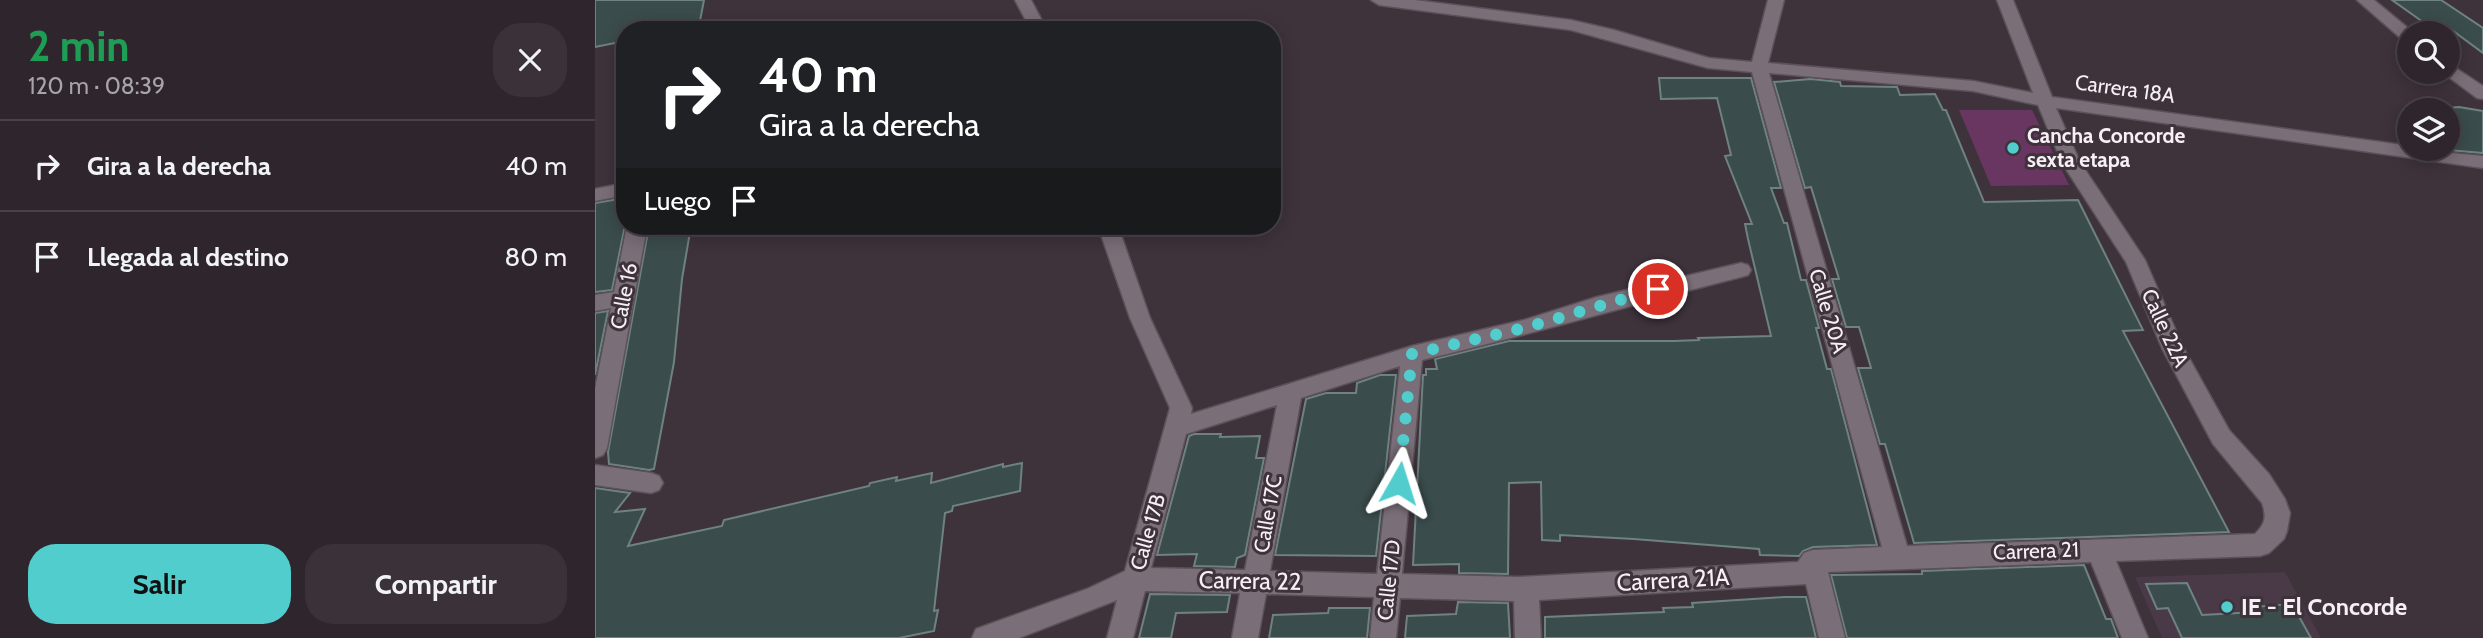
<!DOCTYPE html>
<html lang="es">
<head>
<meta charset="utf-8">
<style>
  body { margin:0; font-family:Cabin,sans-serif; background:#3a3238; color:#f1f3f6; height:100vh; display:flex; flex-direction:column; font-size:26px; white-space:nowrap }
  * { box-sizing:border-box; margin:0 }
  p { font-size:23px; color:#a7a5a9 }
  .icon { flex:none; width:38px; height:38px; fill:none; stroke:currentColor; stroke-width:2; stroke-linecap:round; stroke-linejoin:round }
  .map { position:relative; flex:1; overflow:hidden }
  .sheet { display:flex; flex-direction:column; background:#2e262c; width:595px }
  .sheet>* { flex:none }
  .hud { position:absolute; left:21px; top:21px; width:665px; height:214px; border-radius:28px; box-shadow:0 4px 18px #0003,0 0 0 2px #494348; background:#202124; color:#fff; overflow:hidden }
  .tools { position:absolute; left:1802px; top:21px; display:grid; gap:14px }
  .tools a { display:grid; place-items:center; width:63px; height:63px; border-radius:50%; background:#2e262c; box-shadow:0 4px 18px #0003,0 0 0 2px #494348; font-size:35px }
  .pin { position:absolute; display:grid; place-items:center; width:60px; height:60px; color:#fff; margin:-30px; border:4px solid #fff; border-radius:50%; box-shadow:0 2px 7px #0007 }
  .me { position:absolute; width:77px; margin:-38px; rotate:6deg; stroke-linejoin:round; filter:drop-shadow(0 0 5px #0008) }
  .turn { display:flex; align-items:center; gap:24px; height:147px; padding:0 28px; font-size:32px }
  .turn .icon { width:91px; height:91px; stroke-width:2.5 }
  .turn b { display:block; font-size:49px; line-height:60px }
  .then { display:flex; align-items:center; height:66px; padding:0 28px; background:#0003; gap:14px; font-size:26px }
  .round { display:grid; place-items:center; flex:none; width:74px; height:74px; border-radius:28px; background:#3a3238 }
  .head { display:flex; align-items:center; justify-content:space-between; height:119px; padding:0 28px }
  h1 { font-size:42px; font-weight:800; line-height:52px; color:#1e9e55 }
  .action { display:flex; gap:14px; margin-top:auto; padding:14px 28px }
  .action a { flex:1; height:80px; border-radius:28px; background:#52cdcd; color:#111; font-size:28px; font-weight:800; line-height:80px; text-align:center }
  .action a+a { background:#3a3238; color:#f1f3f6 }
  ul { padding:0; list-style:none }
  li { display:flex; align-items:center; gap:21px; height:91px; padding:0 28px; border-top:2px solid #494348 }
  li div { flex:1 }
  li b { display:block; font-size:26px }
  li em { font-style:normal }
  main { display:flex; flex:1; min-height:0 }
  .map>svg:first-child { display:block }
  .built { fill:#4a3947 }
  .green { fill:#693661 }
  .building { fill:#3b4c4c; stroke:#6f8282; stroke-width:2 }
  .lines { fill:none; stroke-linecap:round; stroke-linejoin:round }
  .minor-casing { stroke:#5b5159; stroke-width:3 }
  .minor { fill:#7a6e78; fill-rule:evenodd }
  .route { stroke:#52cdcd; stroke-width:12; stroke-dasharray:0 21.6 }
  .poi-dot { fill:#52cdcd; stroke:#3e323b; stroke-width:2.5 }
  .labels { text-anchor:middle; stroke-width:6; stroke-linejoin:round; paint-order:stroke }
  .street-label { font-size:21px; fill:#f6eff5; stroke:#3e323b }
  .poi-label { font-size:21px; font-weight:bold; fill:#f6eff5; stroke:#3e323b; text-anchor:start }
  .near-street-label { font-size:24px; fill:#f6eff5; stroke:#3e323b }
  .near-poi-label { font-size:24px; font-weight:bold; fill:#f6eff5; stroke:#3e323b; text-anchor:start }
</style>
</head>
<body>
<main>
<section class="sheet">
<div class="head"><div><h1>2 min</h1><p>120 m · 08:39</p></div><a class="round"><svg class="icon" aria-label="close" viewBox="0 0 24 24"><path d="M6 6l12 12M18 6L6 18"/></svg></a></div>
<ul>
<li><svg class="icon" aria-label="right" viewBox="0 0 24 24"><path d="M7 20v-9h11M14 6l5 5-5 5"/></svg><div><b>Gira a la derecha</b></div><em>40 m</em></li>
<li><svg class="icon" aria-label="arrive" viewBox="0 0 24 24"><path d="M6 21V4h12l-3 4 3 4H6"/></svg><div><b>Llegada al destino</b></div><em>80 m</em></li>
</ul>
<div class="action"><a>Salir</a><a>Compartir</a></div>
</section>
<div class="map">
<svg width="1888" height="638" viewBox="0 0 1888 638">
  <rect width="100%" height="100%" fill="#3e323b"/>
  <path class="built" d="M 1690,572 L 1726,638 L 1567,638 L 1540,577 Z"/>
  <path class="green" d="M 1364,110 L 1437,110 L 1474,185 L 1396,186 Z"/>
  <g class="building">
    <path d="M 0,0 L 109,0 L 104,26 L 85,30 L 30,30 L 30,41 L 0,47 Z"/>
    <path d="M 1797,0 L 1846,0 L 1888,28 L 1888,53 L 1850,25 L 1835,27 Z"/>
    <path d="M 1064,78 L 1156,78 L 1186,188 L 1176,188 L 1189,223 L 1192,223 L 1206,280 L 1211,280 L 1224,328 L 1221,328 L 1232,369 L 1236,369 L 1282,545 L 1218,547 L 1208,551 L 1204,556 L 1165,555 L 1164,549 L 1039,539 L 965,535 L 965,541 L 947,540 L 946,482 L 914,483 L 913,574 L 864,573 L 864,564 L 818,565 L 828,375 L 831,375 L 831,369 L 842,369 L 840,359 L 914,341 L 1079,341 L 1104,340 L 1103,338 L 1176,336 L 1153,239 L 1150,224 L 1157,224 L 1130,156 L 1136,155 L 1122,98 L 1066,99 Z"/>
    <path d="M 1216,79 L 1245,82 L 1246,86 L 1302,87 L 1305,95 L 1340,94 L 1348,110 L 1351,110 L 1389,202 L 1483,200 L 1548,330 L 1528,331 L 1634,532 L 1319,543 L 1290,444 L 1285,444 L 1263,368 L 1276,368 L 1264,327 L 1251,327 L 1237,279 L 1244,279 L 1216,187 L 1210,188 L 1179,82 Z"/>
    <path d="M 1864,107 L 1888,111 L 1888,153 L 1853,150 L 1853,108 Z"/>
    <path d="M 30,198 L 30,225 L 17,290 L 0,292 L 0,203 Z"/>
    <path d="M 54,226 L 96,226 L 87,279 L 79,362 L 59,469 L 54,470 L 14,464 L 13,452 Z"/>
    <path d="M 13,311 L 0,375 L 0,313 Z"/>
    <path d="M 785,375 L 801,375 L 781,556 L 680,555 L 711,399 L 731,393 L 761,393 L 762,383 Z"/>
    <path d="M 599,434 L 626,434 L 625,437 L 665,436 L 661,458 L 669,458 L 650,555 L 642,558 L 640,567 L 599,566 L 602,554 L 562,555 L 594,436 Z"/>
    <path d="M 427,463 L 425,491 L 358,506 L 357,511 L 350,513 L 339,611 L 343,610 L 339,631 L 304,638 L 0,638 L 0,488 L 35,493 L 20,512 L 50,509 L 33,546 L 127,526 L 129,520 L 274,486 L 275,483 L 302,477 L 301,481 L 337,473 L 336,483 L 408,464 L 408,467 Z"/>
    <path d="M 1489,565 L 1511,619 L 1516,619 L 1523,638 L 1252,638 L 1236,575 L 1327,574 L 1327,571 Z"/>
    <path d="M 1592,583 L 1607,615 L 1661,612 L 1658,607 L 1697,604 L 1716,638 L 1587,638 L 1573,608 L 1562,609 L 1551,584 Z"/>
    <path d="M 555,594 L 635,595 L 632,612 L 581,613 L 576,638 L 544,638 Z"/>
    <path d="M 1189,597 L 1211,597 L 1221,638 L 950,638 L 950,617 L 1069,612 L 1068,608 L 1098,607 L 1097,603 Z"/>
    <path d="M 863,602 L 913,603 L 915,638 L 810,638 L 812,616 L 861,614 Z"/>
    <path d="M 734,608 L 775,608 L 772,638 L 674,638 L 678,615 L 733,613 Z"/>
  </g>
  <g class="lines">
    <g class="minor-casing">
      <g id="minor">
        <path d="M 420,0 L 436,0 L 452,30 L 436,30 Z"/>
        <path d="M 776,0 L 820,0 L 976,20 L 1019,30 L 1114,58 L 1157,62 L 1173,0 L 1189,0 L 1173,63 L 1378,81 L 1438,93 L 1402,0 L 1418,0 L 1457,97 L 1815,146 L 1815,149 L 1888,156 L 1888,168 L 1461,108 L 1485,162 L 1550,260 L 1588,347 L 1634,430 L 1674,474 L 1690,499 L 1695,513 L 1692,531 L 1689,539 L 1674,553 L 1665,556 L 1521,561 L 1553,638 L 1527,638 L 1496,562 L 1233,572 L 1250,638 L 1224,638 L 1211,584 L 944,600 L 946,638 L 920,638 L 919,601 L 805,598 L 801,638 L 775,638 L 779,597 L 671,594 L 663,638 L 637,638 L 645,593 L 550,591 L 538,638 L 512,638 L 522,600 L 424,638 L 377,638 L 381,629 L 492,589 L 530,571 L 575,408 L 535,318 L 503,226 L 523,226 L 555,318 L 597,408 L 596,414 L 817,346 L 929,320 L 1002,297 L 1146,263 L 1153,265 L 1156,270 L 1153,275 L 1146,277 C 1039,304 934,335 827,360 L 807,574 L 924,577 L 1203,562 L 1209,553 L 1218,550 L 1287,547 L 1157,72 L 1113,68 L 976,30 L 784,5 ZM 1174,73 L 1378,91 L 1443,105 L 1467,163 L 1531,262 L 1567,348 L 1618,444 L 1667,503 C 1672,517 1670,524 1660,534 L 1312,546 ZM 805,366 L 782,574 L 675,571 L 706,398 ZM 682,405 L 650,570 L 556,568 L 591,434 Z"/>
        <path d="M 1762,0 L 1779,0 L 1819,33 L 1815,33 L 1815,43 L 1809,41 Z"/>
        <path d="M 1853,63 L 1888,86 L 1888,99 L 1882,98 L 1847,72 L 1853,72 Z"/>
        <path d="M 30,183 L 30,195 L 0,201 L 0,189 Z"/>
        <path d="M 32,226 L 52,226 L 12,448 L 8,455 L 0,458 L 0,389 L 16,308 L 0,311 L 0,295 L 19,292 Z"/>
        <path d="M 0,465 L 56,473 L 64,476 L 68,483 L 64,490 L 56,493 L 0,485 Z"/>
      </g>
    </g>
    <use href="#minor" class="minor"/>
  </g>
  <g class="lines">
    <path class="route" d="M 804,483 L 817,354 L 929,328 L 1063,289"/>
  </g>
  <g class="poi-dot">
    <circle cx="1418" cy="148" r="7"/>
    <circle cx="1632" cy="607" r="7"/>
  </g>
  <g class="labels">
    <g class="street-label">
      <text transform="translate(1530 89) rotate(8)" y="7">Carrera 18A</text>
      <text transform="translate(29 296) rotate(-79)" y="7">Calle 16</text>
      <text transform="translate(1233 311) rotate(73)" y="7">Calle 20A</text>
      <text transform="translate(1570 328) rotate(65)" y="7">Calle 22A</text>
      <text transform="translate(673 514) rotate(-80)" y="7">Calle 17C</text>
      <text transform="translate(553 532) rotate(-74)" y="7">Calle 17B</text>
      <text transform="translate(1441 551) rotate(-2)" y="7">Carrera 21</text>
      <text transform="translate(794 580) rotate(-84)" y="7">Calle 17D</text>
    </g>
    <g class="poi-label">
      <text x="1432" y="143">Cancha Concorde<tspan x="1432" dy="24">sexta etapa</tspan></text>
    </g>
    <g class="near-street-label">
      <text transform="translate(1078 580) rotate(-3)" y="8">Carrera 21A</text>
      <text transform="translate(655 581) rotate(1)" y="8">Carrera 22</text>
    </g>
    <g class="near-poi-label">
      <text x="1646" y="615">IE - El Concorde</text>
    </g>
  </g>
</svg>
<div class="tools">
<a><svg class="icon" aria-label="search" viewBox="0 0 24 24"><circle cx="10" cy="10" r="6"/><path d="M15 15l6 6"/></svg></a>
<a><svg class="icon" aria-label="layers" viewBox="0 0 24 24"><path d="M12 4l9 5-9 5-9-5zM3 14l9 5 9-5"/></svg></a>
</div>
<div class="pin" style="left:1063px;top:289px;background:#d93025"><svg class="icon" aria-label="arrive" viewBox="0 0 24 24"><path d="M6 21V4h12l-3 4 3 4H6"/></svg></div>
<svg class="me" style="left:804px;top:483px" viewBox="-20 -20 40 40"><path d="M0-17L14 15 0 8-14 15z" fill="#52cdcd" stroke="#fff" stroke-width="4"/></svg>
<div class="hud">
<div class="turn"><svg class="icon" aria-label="right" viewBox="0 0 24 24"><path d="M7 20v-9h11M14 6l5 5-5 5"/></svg><div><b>40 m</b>Gira a la derecha</div></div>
<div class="then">Luego<svg class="icon" aria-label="arrive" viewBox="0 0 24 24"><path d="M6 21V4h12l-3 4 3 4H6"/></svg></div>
</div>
</div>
</main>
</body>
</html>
